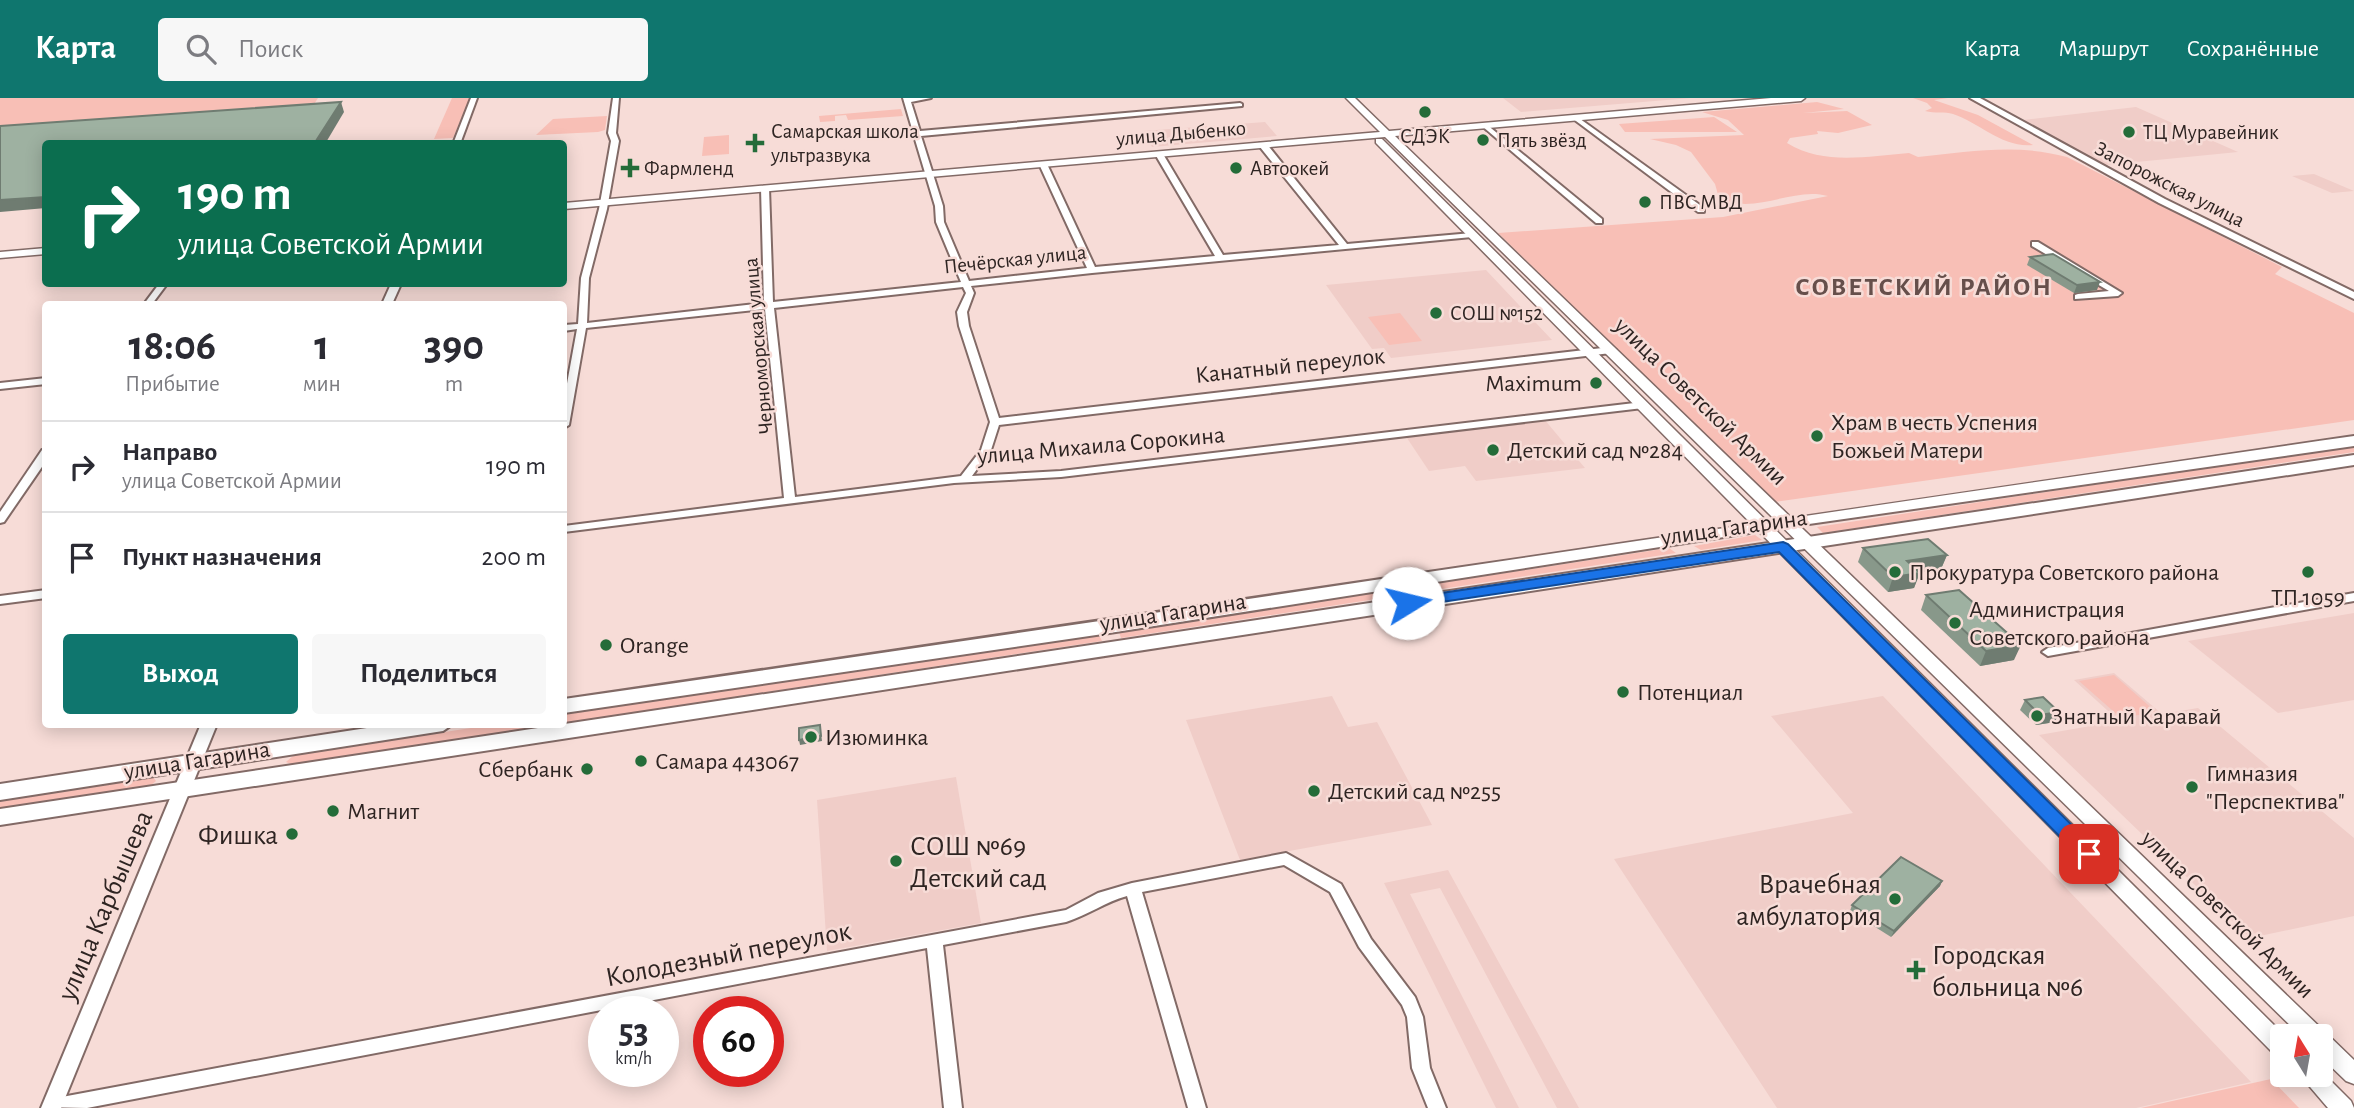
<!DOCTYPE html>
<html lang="ru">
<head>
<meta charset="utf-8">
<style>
  body { margin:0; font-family:"Alegreya Sans",sans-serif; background:#f7f7f7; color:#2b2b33; height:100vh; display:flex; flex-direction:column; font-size:26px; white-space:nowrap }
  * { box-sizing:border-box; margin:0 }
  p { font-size:23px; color:#7c7c81 }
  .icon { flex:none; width:38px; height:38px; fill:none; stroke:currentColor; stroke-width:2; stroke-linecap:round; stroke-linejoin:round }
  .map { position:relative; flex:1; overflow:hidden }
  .details { position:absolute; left:42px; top:203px; width:525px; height:427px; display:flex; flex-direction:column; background:#fff; border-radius:7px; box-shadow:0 4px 18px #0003 }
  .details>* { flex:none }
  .guide { position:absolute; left:42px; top:42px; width:525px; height:147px; border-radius:7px; box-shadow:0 4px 18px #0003; background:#0b6e4f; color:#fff; overflow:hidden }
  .needle { width:46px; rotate:349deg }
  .tools { position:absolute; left:2270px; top:926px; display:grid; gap:14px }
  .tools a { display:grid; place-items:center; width:63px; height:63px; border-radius:7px; background:#fff; box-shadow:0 4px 18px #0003; font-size:35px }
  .speed { position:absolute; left:588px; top:898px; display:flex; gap:14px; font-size:35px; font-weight:700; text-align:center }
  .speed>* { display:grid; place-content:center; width:91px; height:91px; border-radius:50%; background:#fff; box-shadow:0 4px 18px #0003; line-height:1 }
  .speed small { font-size:18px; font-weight:400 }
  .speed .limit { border:10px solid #d22; background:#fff; color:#111 }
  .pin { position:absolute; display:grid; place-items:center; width:60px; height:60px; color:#fff; margin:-30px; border-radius:14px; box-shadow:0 4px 10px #0006 }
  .me { position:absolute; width:77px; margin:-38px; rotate:81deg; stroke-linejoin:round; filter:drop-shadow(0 0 5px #0008) }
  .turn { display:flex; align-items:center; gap:24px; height:147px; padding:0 21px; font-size:32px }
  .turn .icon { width:91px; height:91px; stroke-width:2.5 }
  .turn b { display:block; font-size:49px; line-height:60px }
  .eta { display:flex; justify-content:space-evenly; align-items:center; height:119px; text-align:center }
  .eta b { font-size:42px; font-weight:700; line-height:49px }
  .cta { display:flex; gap:14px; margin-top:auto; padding:14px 21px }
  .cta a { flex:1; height:80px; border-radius:7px; background:#0f766e; color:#fff; font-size:28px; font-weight:700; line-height:80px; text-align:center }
  .cta a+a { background:#f7f7f7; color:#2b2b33 }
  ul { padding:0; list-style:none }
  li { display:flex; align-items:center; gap:21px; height:91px; padding:0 21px; border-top:2px solid #e1e1e2 }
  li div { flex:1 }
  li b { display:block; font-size:26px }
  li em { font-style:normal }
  header { display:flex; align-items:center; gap:42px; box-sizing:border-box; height:98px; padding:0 35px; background:#0f766e; color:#fff }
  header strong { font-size:33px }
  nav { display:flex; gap:38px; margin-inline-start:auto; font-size:24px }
  .search { width:490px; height:63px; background:#f7f7f7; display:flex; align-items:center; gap:18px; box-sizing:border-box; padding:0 24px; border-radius:7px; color:#7c7c81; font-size:26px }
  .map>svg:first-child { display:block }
  .built { fill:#f0cdc8 }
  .green { fill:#f8bfb6 }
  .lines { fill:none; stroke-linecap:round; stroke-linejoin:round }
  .minor-casing { stroke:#826a66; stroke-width:4 }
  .tertiary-casing { stroke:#826a66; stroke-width:4 }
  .secondary-casing { stroke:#826a66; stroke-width:3 }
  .primary-casing { stroke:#826a66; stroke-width:4 }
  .minor { fill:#fff; fill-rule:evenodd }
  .tertiary { fill:#fff; fill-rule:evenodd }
  .secondary { fill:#fff; fill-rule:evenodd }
  .primary { fill:#fff; fill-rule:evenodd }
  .wall { fill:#88988a }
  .shaded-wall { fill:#6f7c71 }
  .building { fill:#9eb1a1; stroke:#6f7c71; stroke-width:2 }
  .route { fill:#1a73e8; stroke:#114b97; stroke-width:2 }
  .poi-dot { fill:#246c39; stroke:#f7dcd7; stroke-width:2.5 }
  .labels { text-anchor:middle; stroke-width:5; stroke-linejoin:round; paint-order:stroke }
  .far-poi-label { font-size:21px; fill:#2e2422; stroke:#f7dcd7; text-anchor:start }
  .far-street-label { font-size:21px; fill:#2e2422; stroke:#f7dcd7 }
  .street-label { font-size:24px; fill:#2e2422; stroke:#f7dcd7 }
  .poi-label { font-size:24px; fill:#2e2422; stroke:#f7dcd7; text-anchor:start }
  .far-district-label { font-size:26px; font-weight:bold; letter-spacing:2px; fill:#664f4b; stroke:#f7dcd7 }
  .near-poi-label { font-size:28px; fill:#2e2422; stroke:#f7dcd7; text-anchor:end }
  .near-street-label { font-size:28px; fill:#2e2422; stroke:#f7dcd7 }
</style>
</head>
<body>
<header>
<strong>Карта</strong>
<div class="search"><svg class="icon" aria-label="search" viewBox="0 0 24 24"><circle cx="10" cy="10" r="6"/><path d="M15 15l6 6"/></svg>Поиск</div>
<nav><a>Карта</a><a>Маршрут</a><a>Сохранённые</a></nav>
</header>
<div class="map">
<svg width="2354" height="1010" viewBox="0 0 2354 1010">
  <rect width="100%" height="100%" fill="#f7dcd7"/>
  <g class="built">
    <path d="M 1503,0 L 1691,0 L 1521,14 Z"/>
    <path d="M 2136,9 L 2238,54 L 2106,67 L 2014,23 Z"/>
    <path d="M 1265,24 L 1277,38 L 1152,49 L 1143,33 Z"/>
    <path d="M 2314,76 L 2354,93 L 2332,95 L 2292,78 Z"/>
    <path d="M 1486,172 L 1552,242 L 1391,260 L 1384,250 L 1372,251 L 1326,187 Z"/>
    <path d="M 1544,321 L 1585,370 L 1476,383 L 1465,368 L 1429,373 L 1405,337 Z"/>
    <path d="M 2354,515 L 2354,602 L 2278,615 L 2188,543 Z"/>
    <path d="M 2114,575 L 2162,616 L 2198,610 L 2354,740 L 2354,818 L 2250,840 L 2039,637 L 2119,623 L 2074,582 Z"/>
    <path d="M 1332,598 L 1348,629 L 1377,624 L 1432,727 L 1240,762 L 1186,622 Z"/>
    <path d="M 1883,598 L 2251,984 L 2136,1010 L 1777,1010 L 1614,761 L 1853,715 L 1771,618 Z"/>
    <path d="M 956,679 L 981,825 L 827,853 L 817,702 Z"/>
    <path d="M 1448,772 L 1579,1010 L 1557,1010 L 1440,790 L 1410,796 L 1519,1010 L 1496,1010 L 1384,785 Z"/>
  </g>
  <g class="green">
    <path d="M 0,0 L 318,0 L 311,11 L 0,33 Z"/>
    <path d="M 452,0 L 470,0 L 453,40 L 434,41 Z"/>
    <path d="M 1913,0 L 1948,0 L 1934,2 L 1978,17 L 2033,47 C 2002,50 1980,25 1953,16 C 1945,13 1935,16 1925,13 L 1932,10 L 1927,5 Z"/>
    <path d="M 1817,4 L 1844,11 L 1803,15 L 1847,13 L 1872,27 L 1838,35 L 1817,33 L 1818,36 L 1790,40 L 1787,45 C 1825,68 1867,58 1909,55 L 1918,59 C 1969,54 2016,45 2067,59 L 2282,169 L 2275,176 L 2354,215 L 2354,322 L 1775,404 L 1498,135 L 1723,119 L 1828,98 C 1793,88 1755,118 1719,100 L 1715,86 L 1691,54 L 1676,47 L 1650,41 L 1744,37 L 1728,22 L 1702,14 Z"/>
    <path d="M 901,11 L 903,18 L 848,22 L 846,17 L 835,18 L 835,23 L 820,24 L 819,18 Z"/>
    <path d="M 607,18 L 605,32 L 598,34 L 536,37 L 553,21 Z"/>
    <path d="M 1714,19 L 1737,34 L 1625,34 L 1619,26 Z"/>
    <path d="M 729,37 L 729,56 L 702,58 L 704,39 Z"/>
    <path d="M 1400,215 L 1422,243 L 1389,247 L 1368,219 Z"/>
    <path d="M 2354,347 L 2354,354 L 1823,435 L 1817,429 Z"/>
    <path d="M 1755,437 L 1762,442 L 1701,452 L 1694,448 Z"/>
    <path d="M 1669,450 L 1676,455 L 1121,540 L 1119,534 Z"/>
    <path d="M 1099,537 L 1102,543 L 564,625 L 564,616 Z"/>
    <path d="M 2114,577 L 2156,614 L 2121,620 L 2079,583 Z"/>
    <path d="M 497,626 L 554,627 L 291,666 L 286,664 L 294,657 Z"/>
    <path d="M 153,679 L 156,683 L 149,689 L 0,711 L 0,702 Z"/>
    <path d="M 2271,981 L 2299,1010 L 2141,1010 Z"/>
  </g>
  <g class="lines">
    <g class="minor-casing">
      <g id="minor">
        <path d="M 471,0 L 477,0 L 460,46 L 453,46 Z"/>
        <path d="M 613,0 L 619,0 L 616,35 L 619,43 L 607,111 L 589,180 L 587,225 L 764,205 L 761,90 L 765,88 L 769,90 L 773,204 L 961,184 L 936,124 L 935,108 L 914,38 L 911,36 L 913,34 L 903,0 L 931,0 L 911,4 L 920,33 L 1240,5 L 1242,6 L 1242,8 L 921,38 L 943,108 L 944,124 L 969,183 L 1087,170 L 1039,66 L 1043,64 L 1047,66 L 1095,169 L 1215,158 L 1155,56 L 1159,54 L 1163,56 L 1223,157 L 1339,147 L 1260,49 L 1260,45 L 1266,45 L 1347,146 L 1472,135 L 1476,137 L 1472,139 L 1092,175 L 971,188 L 974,195 L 967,214 L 969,228 L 999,320 L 1611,249 L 1616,252 L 1611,255 L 999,327 L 991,352 L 972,378 L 1061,373 L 1643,304 L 1648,307 L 1643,310 L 1061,379 L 954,385 L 564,434 L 564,428 L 784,400 L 765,211 L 586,230 L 569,327 L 564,330 L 564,302 L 577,231 L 564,233 L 564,227 L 578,226 L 581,180 L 599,111 L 611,43 L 608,35 ZM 963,189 L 966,195 L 957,214 L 959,228 L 990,324 L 981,352 L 961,378 L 795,399 L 774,210 Z"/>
        <path d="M 1572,18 L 1576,18 L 1704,110 L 1704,114 L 1698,114 L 1572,20 Z"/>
        <path d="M 1482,26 L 1486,26 L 1602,121 L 1602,125 L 1596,125 L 1482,28 Z"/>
        <path d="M 2032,144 L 2038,144 L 2122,195 L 2118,198 L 2075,201 L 2075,197 L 2078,196 L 2109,193 L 2032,148 Z"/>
        <path d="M 159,186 L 167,186 L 152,206 L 144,206 Z"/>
        <path d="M 46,280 L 46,286 L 0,291 L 0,285 Z"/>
        <path d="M 46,351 L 46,363 L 4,424 L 0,425 L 0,414 L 42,352 Z"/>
        <path d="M 46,492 L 46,500 L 0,506 L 0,498 Z"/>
        <path d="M 2354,495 L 2354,503 L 2048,558 L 2042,554 L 2048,550 Z"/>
        <path d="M 1286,755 L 1341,786 L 1371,841 L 1415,899 L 1423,919 L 1430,970 L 1446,1010 L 1428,1010 L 1412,970 L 1407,919 L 1402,907 L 1359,849 L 1330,794 L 1284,767 L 1142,794 L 1206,1010 L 1188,1010 L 1127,798 C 1105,804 1088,817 1066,824 L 943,847 L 962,1010 L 944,1010 L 927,850 L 87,1010 L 42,1009 L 45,1004 L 51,1001 L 1066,812 L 1098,795 L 1132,785 Z"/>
      </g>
    </g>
    <g class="tertiary-casing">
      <g id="tertiary">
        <path d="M 1970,0 L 1980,0 L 2165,101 L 2354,194 L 2354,201 L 2159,105 Z"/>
        <path d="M 391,186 L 401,186 L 392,206 L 382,206 Z"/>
        <path d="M 201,626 L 217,626 L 61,1010 L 41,1010 Z"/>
      </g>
    </g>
    <g class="secondary-casing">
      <g id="secondary">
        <path d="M 1346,0 L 1355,0 L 1389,33 L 1771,0 L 1805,0 L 1801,3 L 1395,38 L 2354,962 L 2354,986 L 2346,983 L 2320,958 L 2320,938 L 2301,938 L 1385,39 L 564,111 L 564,105 L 1380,34 Z"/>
        <path d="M 1376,41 L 1382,41 L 2285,938 L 2282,938 L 2282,958 L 2274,956 L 1376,45 Z"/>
        <path d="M 46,150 L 46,156 L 0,160 L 0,154 Z"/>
        <path d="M 2320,972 L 2351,1003 L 2354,1010 L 2328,1010 L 2299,976 L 2320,976 Z"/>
      </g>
    </g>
    <g class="primary-casing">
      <g id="primary">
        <path d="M 2354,338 L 2354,348 L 1788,429 L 1103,536 L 564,615 L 564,601 C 1161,516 1757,423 2354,338 Z"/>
        <path d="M 2354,357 L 2354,367 L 0,727 L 0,711 Z"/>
        <path d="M 393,626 L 453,626 L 443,633 L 0,702 L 0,686 Z"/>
      </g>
    </g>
    <use href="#minor" class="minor"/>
    <use href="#tertiary" class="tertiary"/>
    <use href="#secondary" class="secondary"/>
    <use href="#primary" class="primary"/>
  </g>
  <g class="wall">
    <path d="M 2030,159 L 2097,192 L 2074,195 L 2027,167 Z"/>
    <path d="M 1863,450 L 1947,457 L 1941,471 L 1919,475 L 1914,490 L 1888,494 L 1858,464 Z"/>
    <path d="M 1926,497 L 2014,562 L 1980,568 L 1921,512 Z"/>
    <path d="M 2025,602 L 2059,614 L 2055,624 L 2036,627 L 2020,612 Z"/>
    <path d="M 1942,783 L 1940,788 L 1891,839 L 1850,813 L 1852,807 Z"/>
  </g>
  <g class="shaded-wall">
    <path d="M 341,4 L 344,14 L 325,46 L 314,46 Z"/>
    <path d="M 46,99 L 46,110 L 0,114 L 0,102 Z"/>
    <path d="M 2100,184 L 2097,192 L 2074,195 L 2077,187 Z"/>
    <path d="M 1947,457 L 1941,471 L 1902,477 L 1907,463 Z"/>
    <path d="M 1920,475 L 1914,490 L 1888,494 L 1893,479 Z"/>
    <path d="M 2021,547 L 2014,562 L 1980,568 L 1986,553 Z"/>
    <path d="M 2059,614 L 2055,624 L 2036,627 L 2040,617 Z"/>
    <path d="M 820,627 L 822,643 L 800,647 L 799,642 Z"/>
    <path d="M 1942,783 L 1940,788 L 1891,839 L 1894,833 Z"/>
  </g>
  <g class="building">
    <path d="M 341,4 L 314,46 L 46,46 L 46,99 L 0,102 L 0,28 Z"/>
    <path d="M 2053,156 L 2100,184 L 2077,187 L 2030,159 Z"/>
    <path d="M 1928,441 L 1947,457 L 1907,463 L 1920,475 L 1893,479 L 1863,450 Z"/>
    <path d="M 1959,492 L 2021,547 L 1986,553 L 1926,497 Z"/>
    <path d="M 2043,599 L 2059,614 L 2040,617 L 2025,602 Z"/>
    <path d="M 820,627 L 821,638 L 799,642 L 799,630 Z"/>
    <path d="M 1901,759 L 1942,783 L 1894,833 L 1852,807 Z"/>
  </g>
  <path class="route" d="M 1783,444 L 1788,446 L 2096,751 L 2099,756 L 2096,761 L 2082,761 L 1779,454 L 1408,509 L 1400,505 L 1408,500 Z"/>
  <g class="poi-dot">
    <circle cx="1425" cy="14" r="7"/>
    <circle cx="2129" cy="34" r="7"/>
    <circle cx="1483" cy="42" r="7"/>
    <path d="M751.5 34.5h7v7h7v7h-7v7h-7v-7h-7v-7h7z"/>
    <path d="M626.5 59.5h7v7h7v7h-7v7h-7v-7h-7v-7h7z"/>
    <circle cx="1236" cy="70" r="7"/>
    <circle cx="1645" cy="104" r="7"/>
    <circle cx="1436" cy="215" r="7"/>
    <circle cx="1596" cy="285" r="7"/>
    <circle cx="1817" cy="338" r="7"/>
    <circle cx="1493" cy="352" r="7"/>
    <circle cx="1895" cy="474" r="7"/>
    <circle cx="2308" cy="474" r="7"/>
    <circle cx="1955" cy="525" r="7"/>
    <circle cx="606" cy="547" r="7"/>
    <circle cx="1623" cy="594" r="7"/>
    <circle cx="2037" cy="618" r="7"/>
    <circle cx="811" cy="639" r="7"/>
    <circle cx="641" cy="663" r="7"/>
    <circle cx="587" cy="671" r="7"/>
    <circle cx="2192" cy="689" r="7"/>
    <circle cx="1314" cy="693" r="7"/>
    <circle cx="333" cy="713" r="7"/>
    <circle cx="292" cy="736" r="7"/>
    <circle cx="896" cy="763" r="7"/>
    <circle cx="1895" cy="801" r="7"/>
    <path d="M1912.5 861.5h7v7h7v7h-7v7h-7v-7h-7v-7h7z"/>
  </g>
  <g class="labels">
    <g class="far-poi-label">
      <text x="771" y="40">Самарская школа<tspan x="771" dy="24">ультразвука</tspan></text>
      <text x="2143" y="41">ТЦ Муравейник</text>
      <text x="1425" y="45" text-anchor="middle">СДЭК</text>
      <text x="1497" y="49">Пять звёзд</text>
      <text x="644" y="77">Фармленд</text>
      <text x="1250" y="77">Автоокей</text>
      <text x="1659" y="111">ПВС МВД</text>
      <text x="1450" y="222">СОШ №152</text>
    </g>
    <g class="far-street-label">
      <text transform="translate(1181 35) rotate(-5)" y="7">улица Дыбенко</text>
      <text transform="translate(2170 86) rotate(27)" y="7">Запорожская улица</text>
      <text transform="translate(1015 161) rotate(-6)" y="7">Печёрская улица</text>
      <text transform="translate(758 248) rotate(-95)" y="7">Черноморская улица</text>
    </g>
    <g class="street-label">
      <text transform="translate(1290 267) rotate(-6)" y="8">Канатный переулок</text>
      <text transform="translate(1701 303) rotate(44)" y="8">улица Советской Армии</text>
      <text transform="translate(1101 347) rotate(-5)" y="8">улица Михаила Сорокина</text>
      <text transform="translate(1734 429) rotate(-8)" y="8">улица Гагарина</text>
      <text transform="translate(1173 514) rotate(-9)" y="8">улица Гагарина</text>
      <text transform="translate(197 662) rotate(-9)" y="8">улица Гагарина</text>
      <text transform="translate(2228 816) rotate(44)" y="8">улица Советской Армии</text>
    </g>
    <g class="poi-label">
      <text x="1582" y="293" text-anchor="end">Maximum</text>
      <text x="1831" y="332">Храм в честь Успения<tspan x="1831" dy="28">Божьей Матери</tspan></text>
      <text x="1507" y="360">Детский сад №284</text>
      <text x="1909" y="482">Прокуратура Советского района</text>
      <text x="2308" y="507" text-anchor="middle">ТП 1059</text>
      <text x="1969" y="519">Администрация<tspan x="1969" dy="28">Советского района</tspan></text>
      <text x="620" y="555">Orange</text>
      <text x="1637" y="602">Потенциал</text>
      <text x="2051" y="626">Знатный Каравай</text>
      <text x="825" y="647">Изюминка</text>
      <text x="655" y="671">Самара 443067</text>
      <text x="573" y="679" text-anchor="end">Сбербанк</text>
      <text x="2206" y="683">Гимназия<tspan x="2206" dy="28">"Перспектива"</tspan></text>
      <text x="1328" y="701">Детский сад №255</text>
      <text x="347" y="721">Магнит</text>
    </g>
    <g class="far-district-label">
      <text x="1924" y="197">СОВЕТСКИЙ РАЙОН</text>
    </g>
    <g class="near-poi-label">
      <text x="278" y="746">Фишка</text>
      <text x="910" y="757" text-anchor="start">СОШ №69<tspan x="910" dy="32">Детский сад</tspan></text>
      <text x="1881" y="795">Врачебная<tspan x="1881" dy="32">амбулатория</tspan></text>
      <text x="1932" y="866" text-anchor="start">Городская<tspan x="1932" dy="32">больница №6</tspan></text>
    </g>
    <g class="near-street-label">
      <text transform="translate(104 807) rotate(-67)" y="10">улица Карбышева</text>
      <text transform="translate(728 855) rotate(-11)" y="10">Колодезный переулок</text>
    </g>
  </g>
</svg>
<div class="tools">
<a><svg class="needle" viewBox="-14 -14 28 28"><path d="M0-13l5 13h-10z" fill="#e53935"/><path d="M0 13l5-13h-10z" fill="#7c7c81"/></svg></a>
</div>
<div class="speed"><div>53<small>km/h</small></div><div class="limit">60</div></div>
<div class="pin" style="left:2089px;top:756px;background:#d93025"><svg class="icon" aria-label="arrive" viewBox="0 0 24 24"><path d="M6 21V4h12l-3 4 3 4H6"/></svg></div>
<svg class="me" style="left:1408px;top:505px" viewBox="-20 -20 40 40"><circle r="19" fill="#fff"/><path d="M0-13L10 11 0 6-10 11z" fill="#1a73e8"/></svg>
<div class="guide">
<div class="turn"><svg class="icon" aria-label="right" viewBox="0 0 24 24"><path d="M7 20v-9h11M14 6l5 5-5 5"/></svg><div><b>190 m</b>улица Советской Армии</div></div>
</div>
<section class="details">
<div class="eta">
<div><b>18:06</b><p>Прибытие</p></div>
<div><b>1</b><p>мин</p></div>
<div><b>390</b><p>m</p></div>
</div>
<ul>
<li><svg class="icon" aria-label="right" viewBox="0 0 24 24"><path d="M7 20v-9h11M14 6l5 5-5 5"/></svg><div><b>Направо</b><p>улица Советской Армии</p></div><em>190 m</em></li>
<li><svg class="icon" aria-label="arrive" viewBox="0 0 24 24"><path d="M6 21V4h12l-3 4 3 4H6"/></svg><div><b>Пункт назначения</b></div><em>200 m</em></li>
</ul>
<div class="cta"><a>Выход</a><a>Поделиться</a></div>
</section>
</div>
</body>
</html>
